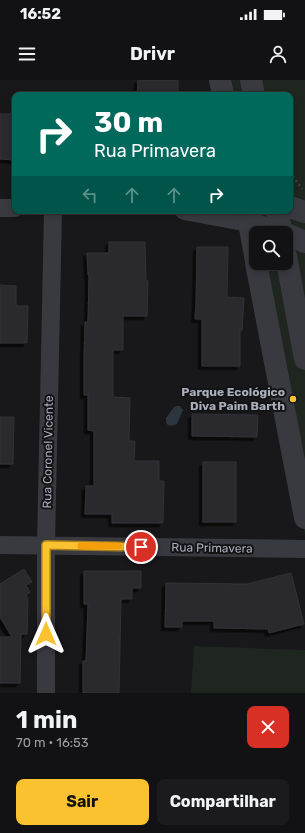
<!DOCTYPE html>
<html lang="pt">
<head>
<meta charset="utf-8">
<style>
  body { margin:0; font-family:Rubik,sans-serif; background:#1b1b1d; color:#f1f3f6; height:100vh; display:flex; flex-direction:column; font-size:15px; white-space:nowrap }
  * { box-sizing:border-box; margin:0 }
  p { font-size:13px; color:#9c9ea0 }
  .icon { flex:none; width:22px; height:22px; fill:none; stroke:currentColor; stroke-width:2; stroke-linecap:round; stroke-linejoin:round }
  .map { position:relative; height:613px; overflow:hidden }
  .drawer { display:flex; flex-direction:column; background:#121214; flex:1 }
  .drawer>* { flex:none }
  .banner { position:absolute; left:12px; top:12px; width:281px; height:122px; border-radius:8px; box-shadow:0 2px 6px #0003,0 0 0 1px #313234; background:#00695c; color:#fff; overflow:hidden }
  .fabs { position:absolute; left:249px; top:146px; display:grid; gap:8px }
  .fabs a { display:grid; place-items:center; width:44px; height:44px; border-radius:8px; background:#121214; box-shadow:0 2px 6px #0003,0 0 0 1px #313234; font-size:20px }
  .pin { position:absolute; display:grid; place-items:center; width:34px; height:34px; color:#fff; margin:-17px; border:2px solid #fff; border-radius:50%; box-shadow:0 1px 4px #0007 }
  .me { position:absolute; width:44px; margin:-22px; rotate:0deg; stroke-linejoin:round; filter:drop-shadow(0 0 3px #0008) }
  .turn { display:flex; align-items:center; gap:14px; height:84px; padding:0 16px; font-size:18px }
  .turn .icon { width:52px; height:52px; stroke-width:2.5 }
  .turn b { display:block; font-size:28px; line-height:34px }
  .lanes { display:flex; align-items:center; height:38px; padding:0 16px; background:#0003; justify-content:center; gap:20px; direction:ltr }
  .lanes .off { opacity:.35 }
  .round { display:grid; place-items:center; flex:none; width:42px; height:42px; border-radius:8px; background:#1b1b1d }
  .summary { display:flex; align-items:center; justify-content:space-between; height:68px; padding:0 16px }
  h1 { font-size:24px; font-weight:700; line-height:30px }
  .button { display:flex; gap:8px; margin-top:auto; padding:8px 16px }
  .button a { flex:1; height:46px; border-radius:8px; background:#fbc22f; color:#111; font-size:16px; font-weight:700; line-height:46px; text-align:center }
  .button a+a { background:#1b1b1d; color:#f1f3f6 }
  .status { display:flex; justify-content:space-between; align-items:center; height:28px; padding:0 20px; background:#121214; direction:ltr }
  .status svg { height:11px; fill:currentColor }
  header { display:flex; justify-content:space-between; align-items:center; height:52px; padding:0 16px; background:#121214; font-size:18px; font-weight:700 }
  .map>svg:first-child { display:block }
  .green { fill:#1e261f; fill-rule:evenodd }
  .water { fill:#2d363f }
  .building { fill:#2b2b2e; stroke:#323236; filter:url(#shadow) }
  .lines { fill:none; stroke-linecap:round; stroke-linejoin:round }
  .path { stroke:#3f4047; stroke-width:2.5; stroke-dasharray:2 3; stroke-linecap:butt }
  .minor { stroke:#393940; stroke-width:18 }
  .tertiary { stroke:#393940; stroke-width:22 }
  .route-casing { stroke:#a37e1f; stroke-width:10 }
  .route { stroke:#fbc22f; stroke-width:7 }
  .slow { stroke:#f59e0b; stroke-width:7 }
  .poi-dot { fill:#fbc22f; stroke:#131315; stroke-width:1.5 }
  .labels { text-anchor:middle; stroke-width:4; stroke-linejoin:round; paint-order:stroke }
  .poi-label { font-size:12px; font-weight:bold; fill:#aaaebb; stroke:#131315; text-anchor:end }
  .street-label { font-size:12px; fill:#aaaebb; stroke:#131315 }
</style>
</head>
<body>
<div class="status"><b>16:52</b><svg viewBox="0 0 49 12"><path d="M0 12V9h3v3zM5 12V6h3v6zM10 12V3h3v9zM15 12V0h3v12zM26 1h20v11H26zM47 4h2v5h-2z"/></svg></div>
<header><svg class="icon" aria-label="menu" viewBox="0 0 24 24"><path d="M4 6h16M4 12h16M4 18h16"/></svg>Drivr<svg class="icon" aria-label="person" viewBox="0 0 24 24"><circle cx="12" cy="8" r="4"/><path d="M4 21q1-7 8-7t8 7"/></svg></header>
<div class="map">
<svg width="305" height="613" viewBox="0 0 305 613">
  <defs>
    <filter id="shadow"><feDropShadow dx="-3.5" dy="3.5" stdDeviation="0" flood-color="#0009"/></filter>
  </defs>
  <rect width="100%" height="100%" fill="#18181a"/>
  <g class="green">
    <path d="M 222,0 L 305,0 L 305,456 L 246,131 L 290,131 L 290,15 L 224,15 ZM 256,153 L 286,153 L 286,183 L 256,183 Z"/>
    <path d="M 194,566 L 305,570 L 305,613 L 191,613 Z"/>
  </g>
  <path class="water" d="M 177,326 L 180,326 L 183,330 L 177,344 L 171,346 C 166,345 166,343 166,338 L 174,327 Z"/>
  <g class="building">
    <path d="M 138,0 L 178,0 L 178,15 L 137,15 Z"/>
    <path d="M 0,34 L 15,34 L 15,80 L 0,79 Z"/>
    <path d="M 109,162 L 145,162 L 146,201 L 148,201 L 147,236 L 123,236 L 123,270 L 113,270 L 113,317 L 130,318 L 129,361 L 135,361 L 134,381 L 159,381 L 159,401 L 164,401 L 163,443 L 112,443 L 112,434 L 85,434 L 86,406 L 94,406 L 94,351 L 88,350 L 88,315 L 84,315 L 84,276 L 85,242 L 88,242 L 89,195 L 88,195 L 87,173 L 109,173 Z"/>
    <path d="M 197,167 L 228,167 L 227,217 L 244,218 L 242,250 L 240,250 L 240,286 L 202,286 L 202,239 L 195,239 L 196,223 Z"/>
    <path d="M 0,205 L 16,206 L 16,226 L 28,226 L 27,263 L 0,263 Z"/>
    <path d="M 192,334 L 258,335 L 257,357 L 192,356 Z"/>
    <path d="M 0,337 L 14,337 L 13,384 L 0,384 Z"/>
    <rect x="203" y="382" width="33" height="60"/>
    <path d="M 24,489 L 32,502 L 26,505 L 30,512 L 26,515 L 28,519 L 27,554 L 21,554 L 20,603 L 0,603 L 0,557 L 12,557 L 0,537 L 0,504 Z"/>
    <path d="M 84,491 L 141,491 L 141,508 L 132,508 L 132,519 L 121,519 L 119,613 L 83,613 L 83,581 L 86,581 L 88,524 L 84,524 Z"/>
    <path d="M 291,493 L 304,544 L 269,553 L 268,549 L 214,548 L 214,541 L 182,541 L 182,547 L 165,547 L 166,503 L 247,504 Z"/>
  </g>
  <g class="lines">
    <path class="path" d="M 290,92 L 302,109"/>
    <g class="minor">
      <path d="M 0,128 L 15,128"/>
      <path d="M 184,131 L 249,143"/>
      <path d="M 0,465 L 305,469"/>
      <path d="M 46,613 L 46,465 L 53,131"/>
    </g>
    <g class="tertiary">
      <path d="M 220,0 L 223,15"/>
      <path d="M 251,0 L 254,15"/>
      <path d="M 290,127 L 305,132"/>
      <path d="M 247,131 L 256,181"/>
      <path d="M 277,131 L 282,153"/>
      <path d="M 249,143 L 283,153"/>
      <path d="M 286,154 L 305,162"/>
      <path d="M 286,176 L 305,279"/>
      <path d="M 256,183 L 305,438"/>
    </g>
  </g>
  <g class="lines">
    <g class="route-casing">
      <path id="route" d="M 46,554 L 46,465 L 141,467"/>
    </g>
    <use href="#route" class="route"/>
    <path class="slow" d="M 81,466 L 118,466"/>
  </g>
  <circle class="poi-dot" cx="293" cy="319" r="4"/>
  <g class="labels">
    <g class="poi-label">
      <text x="285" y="316">Parque Ecológico<tspan x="285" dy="14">Diva Paim Barth</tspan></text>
    </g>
    <g class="street-label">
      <text transform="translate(48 372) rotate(-89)" y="4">Rua Coronel Vicente</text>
      <text transform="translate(212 468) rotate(1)" y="4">Rua Primavera</text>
    </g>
  </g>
</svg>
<div class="fabs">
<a><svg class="icon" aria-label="search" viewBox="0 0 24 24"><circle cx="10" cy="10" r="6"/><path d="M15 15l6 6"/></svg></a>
</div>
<div class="pin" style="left:141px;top:467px;background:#d93025"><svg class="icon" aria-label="arrive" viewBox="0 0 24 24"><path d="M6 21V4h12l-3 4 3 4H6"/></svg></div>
<svg class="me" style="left:46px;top:554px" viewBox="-20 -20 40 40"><path d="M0-17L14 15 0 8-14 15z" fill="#fbc22f" stroke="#fff" stroke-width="4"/></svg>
<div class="banner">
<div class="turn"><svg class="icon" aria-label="right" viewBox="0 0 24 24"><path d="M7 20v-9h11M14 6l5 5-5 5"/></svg><div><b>30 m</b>Rua Primavera</div></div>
<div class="lanes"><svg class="icon off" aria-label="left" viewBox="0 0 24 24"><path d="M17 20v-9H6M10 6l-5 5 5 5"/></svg><svg class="icon off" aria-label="ahead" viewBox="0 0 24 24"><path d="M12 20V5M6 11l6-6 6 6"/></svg><svg class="icon off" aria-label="ahead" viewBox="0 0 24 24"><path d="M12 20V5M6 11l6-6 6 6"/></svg><svg class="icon" aria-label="right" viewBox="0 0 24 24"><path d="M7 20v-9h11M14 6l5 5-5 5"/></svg></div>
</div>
</div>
<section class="drawer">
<div class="summary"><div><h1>1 min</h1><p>70 m · 16:53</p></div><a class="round" style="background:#d93025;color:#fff"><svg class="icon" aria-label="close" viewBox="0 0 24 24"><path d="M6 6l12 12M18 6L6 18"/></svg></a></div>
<div class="button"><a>Sair</a><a>Compartilhar</a></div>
</section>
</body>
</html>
